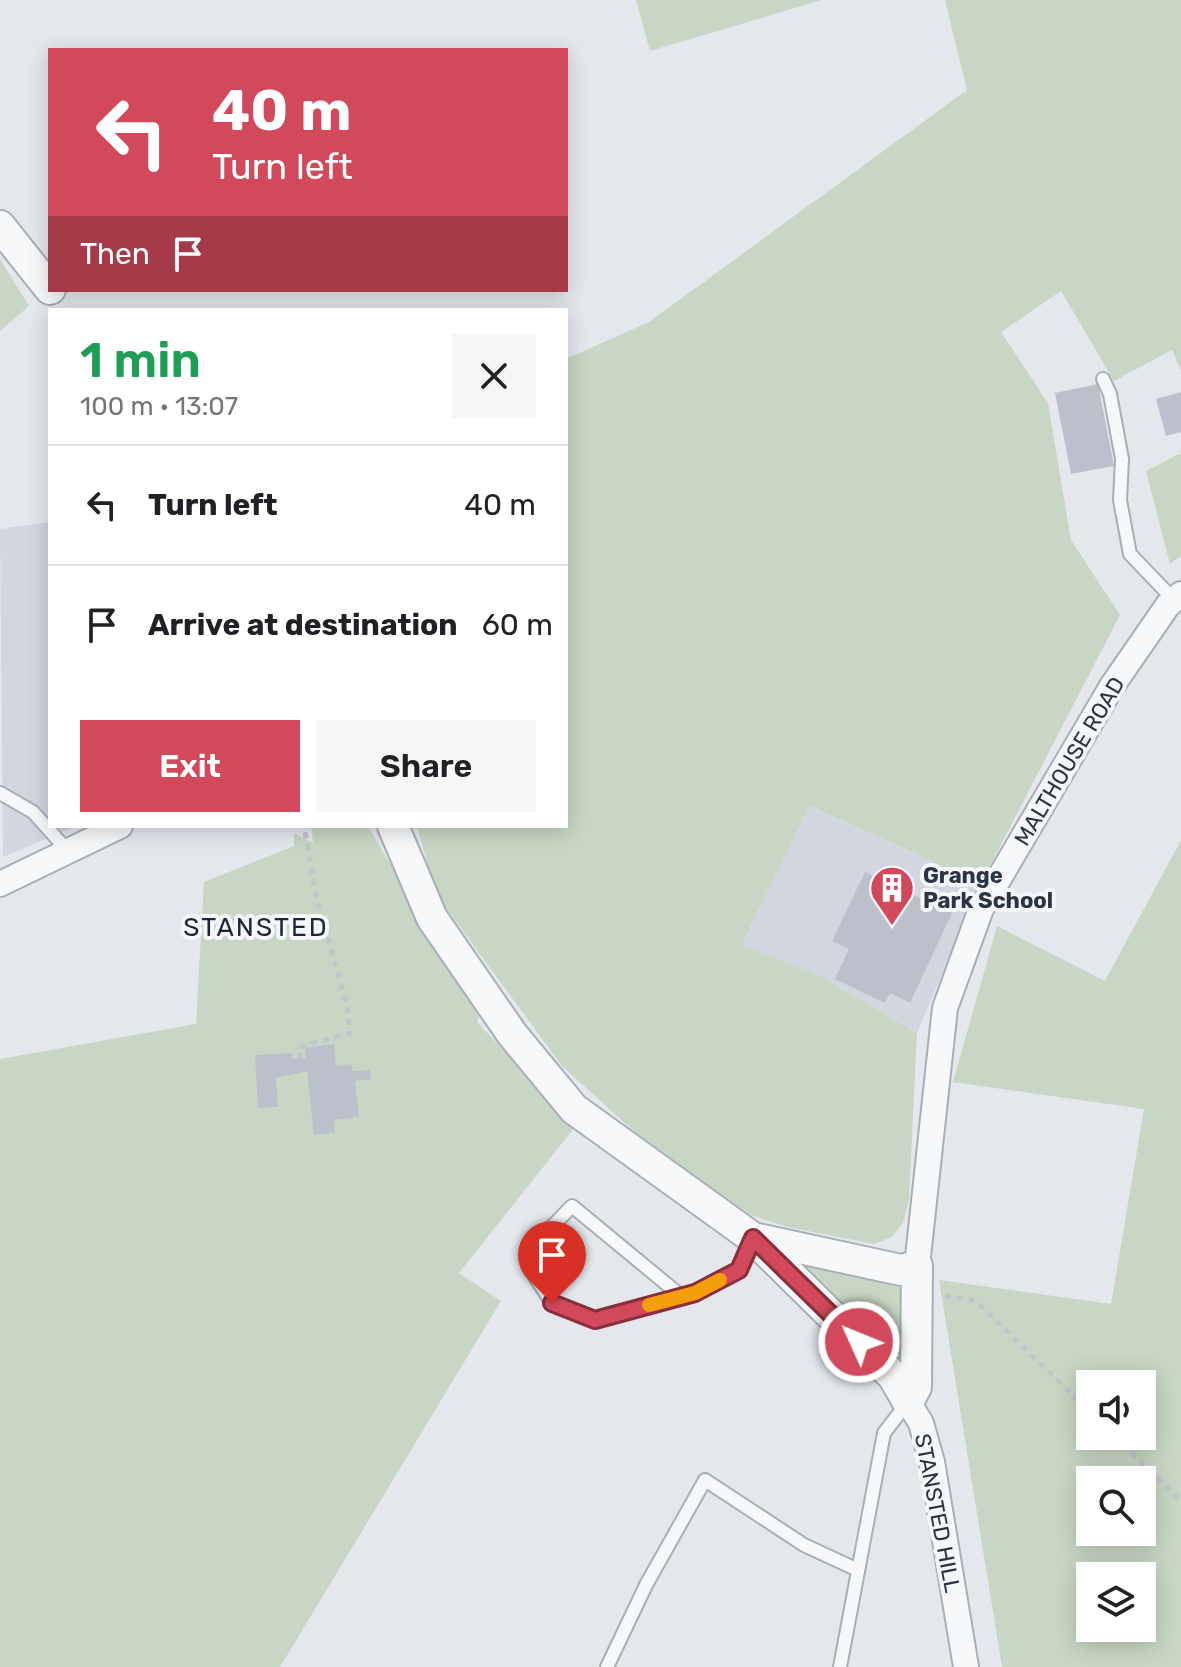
<!DOCTYPE html>
<html lang="en">
<head>
<meta charset="utf-8">
<style>
  body { margin:0; font-family:Rubik,sans-serif; background:#f6f6f6; color:#202124; height:100vh; display:flex; flex-direction:column; font-size:30px; white-space:nowrap }
  * { box-sizing:border-box; margin:0 }
  p { font-size:26px; color:#757577 }
  .icon { flex:none; width:44px; height:44px; fill:none; stroke:currentColor; stroke-width:2; stroke-linecap:round; stroke-linejoin:round }
  .map { position:relative; flex:1; overflow:hidden }
  .sheet { position:absolute; left:48px; top:308px; width:520px; height:520px; display:flex; flex-direction:column; background:#fff; border-radius:0px; box-shadow:0 4px 20px #0003 }
  .sheet>* { flex:none }
  .hud { position:absolute; left:48px; top:48px; width:520px; height:244px; border-radius:0px; box-shadow:0 4px 20px #0003; background:#d1495b; color:#fff; overflow:hidden }
  .tools { position:absolute; left:1076px; top:1370px; display:grid; gap:16px }
  .tools a { display:grid; place-items:center; width:80px; height:80px; border-radius:0px; background:#fff; box-shadow:0 4px 20px #0003; font-size:40px }
  .pin { position:absolute; display:grid; place-items:center; width:68px; height:68px; color:#fff; margin:-82px -34px; border-radius:50% 50% 50% 0; rotate:-45deg; box-shadow:0 0 8px #0007 }
  .pin .icon { rotate:45deg }
  .me { position:absolute; width:88px; margin:-44px; rotate:314deg; stroke-linejoin:round; filter:drop-shadow(0 0 6px #0008) }
  .turn { display:flex; align-items:center; gap:28px; height:168px; padding:0 32px; font-size:36px }
  .turn .icon { width:104px; height:104px; stroke-width:2.5 }
  .turn b { display:block; font-size:56px; line-height:68px }
  .then { display:flex; align-items:center; height:76px; padding:0 32px; background:#0003; gap:16px; font-size:30px }
  .round { display:grid; place-items:center; flex:none; width:84px; height:84px; border-radius:0px; background:#f6f6f6 }
  .summary { display:flex; align-items:center; justify-content:space-between; height:136px; padding:0 32px }
  h1 { font-size:48px; font-weight:600; line-height:60px; color:#1e9e55 }
  .action { display:flex; gap:16px; margin-top:auto; padding:16px 32px }
  .action a { flex:1; height:92px; border-radius:0px; background:#d1495b; color:#fff; font-size:32px; font-weight:600; line-height:92px; text-align:center }
  .action a+a { background:#f6f6f6; color:#202124 }
  ul { padding:0; list-style:none }
  li { display:flex; align-items:center; gap:24px; height:120px; padding:0 32px; border-top:2px solid #e0e0e0 }
  li div { flex:1 }
  li b { display:block; font-size:30px }
  li em { font-style:normal }
  .map>svg:first-child { display:block }
  .built { fill:#d2d6de }
  .green { fill:#c9d6c5; fill-rule:evenodd }
  .building { fill:#bbc0ca }
  .lines { fill:none; stroke-linecap:round; stroke-linejoin:round }
  .service-casing { stroke:#a9aeb7; stroke-width:16 }
  .minor-casing { stroke:#a9aeb7; stroke-width:28 }
  .tertiary-casing { stroke:#a9aeb7; stroke-width:34 }
  .path { stroke:#c2c5cb; stroke-width:5; stroke-dasharray:6 6; stroke-linecap:butt }
  .service { stroke:#f7f8fa; stroke-width:12 }
  .minor { stroke:#f7f8fa; stroke-width:24 }
  .tertiary { stroke:#f7f8fa; stroke-width:30 }
  .route-casing { stroke:#882f3b; stroke-width:20 }
  .route { stroke:#d1495b; stroke-width:14 }
  .slow { stroke:#f59e0b; stroke-width:14 }
  .labels { text-anchor:middle; stroke-width:8; stroke-linejoin:round; paint-order:stroke }
  .street-label { font-size:22px; fill:#2b3445; stroke:#f4f6f9 }
  .poi-label { font-size:22px; font-weight:bold; fill:#2b3445; stroke:#f4f6f9; text-anchor:start }
  .quarter-label { font-size:26px; letter-spacing:2px; fill:#1d2536; stroke:#f4f6f9 }
</style>
</head>
<body>
<div class="map">
<svg width="1181" height="1667" viewBox="0 0 1181 1667">
  <rect width="100%" height="100%" fill="#e4e7ec"/>
  <g class="built">
    <path d="M 50,522 L 50,826 L 76,826 L 3,857 L 0,529 Z"/>
    <path d="M 808,806 L 981,883 L 917,1033 L 815,973 L 741,948 Z"/>
  </g>
  <g class="green">
    <path d="M 636,0 L 822,0 L 650,51 Z"/>
    <path d="M 945,0 L 1181,0 L 1181,371 L 1172,350 L 1114,381 L 1061,291 L 1001,332 L 1048,403 L 1071,540 L 1120,615 L 981,883 L 809,806 L 742,945 L 815,973 L 917,1033 L 909,1200 L 903,1223 L 892,1237 L 874,1244 L 787,1227 L 751,1215 L 650,1146 L 562,1066 L 435,893 L 417,826 L 566,826 L 566,359 L 649,322 L 967,90 Z"/>
    <path d="M 0,259 L 29,306 L 0,331 Z"/>
    <path d="M 1181,453 L 1181,556 L 1170,564 L 1146,471 Z"/>
    <path d="M 311,826 L 368,826 L 479,1017 L 477,1022 L 575,1127 L 459,1273 L 501,1301 L 280,1667 L 0,1667 L 0,1059 L 196,1024 L 204,882 L 294,846 L 294,833 L 313,843 Z"/>
    <path d="M 1181,840 L 1181,1667 L 1002,1667 L 939,1280 L 1111,1304 L 1144,1109 L 953,1082 L 997,926 L 1105,981 ZM 1090,1384 L 1142,1384 L 1142,1436 L 1090,1436 ZM 1090,1480 L 1142,1480 L 1142,1532 L 1090,1532 ZM 1090,1576 L 1142,1576 L 1142,1628 L 1090,1628 Z"/>
    <path d="M 790,1255 L 901,1288 L 908,1373 Z"/>
  </g>
  <g class="building">
    <path d="M 1098,384 L 1114,466 L 1071,474 L 1055,393 Z"/>
    <path d="M 1181,392 L 1181,432 L 1166,436 L 1156,399 Z"/>
    <path d="M 865,872 L 952,913 L 910,1003 L 890,993 L 885,1003 L 835,979 L 849,949 L 832,941 Z"/>
    <path d="M 334,1044 L 336,1066 L 351,1064 L 353,1071 L 370,1070 L 371,1079 L 355,1081 L 359,1117 L 334,1120 L 335,1133 L 314,1135 L 307,1071 L 276,1078 L 278,1107 L 258,1108 L 255,1055 L 292,1053 L 292,1059 L 306,1058 L 305,1048 Z"/>
  </g>
  <g class="lines">
    <g class="service-casing">
      <g id="service">
        <path d="M 1103,379 L 1110,394 L 1122,459 L 1120,500 L 1130,554 L 1174,600"/>
        <path d="M 0,793 L 33,812 L 68,851"/>
        <path d="M 681,1296 L 572,1206 L 541,1238 L 530,1269 L 552,1303 L 595,1320 L 695,1293 L 739,1270 L 753,1238"/>
        <path d="M 607,1667 L 646,1585 L 705,1480 L 804,1545 L 858,1570"/>
        <path d="M 840,1667 L 884,1433 L 908,1402"/>
      </g>
    </g>
    <g class="minor-casing">
      <g id="minor">
        <path d="M 0,884 L 120,826"/>
        <path d="M 917,1266 L 945,1008 L 981,909 L 1112,686 L 1168,605 L 1181,594"/>
        <path d="M 908,1402 L 921,1423 L 932,1462 L 966,1667"/>
      </g>
    </g>
    <g class="tertiary-casing">
      <g id="tertiary">
        <path d="M 0,226 L 50,289"/>
        <path d="M 393,826 L 432,918 L 512,1034 L 574,1109 L 753,1238 L 893,1376 L 908,1402"/>
        <path d="M 753,1238 L 901,1270 L 917,1266 L 916,1387 L 908,1402"/>
      </g>
    </g>
    <g class="path">
      <path d="M 300,1059 L 300,1047 L 350,1033 L 347,1005 L 317,900 L 304,826"/>
      <path d="M 945,1296 L 976,1301 L 1090,1412"/>
      <path d="M 1114,1436 L 1181,1501"/>
    </g>
    <use href="#service" class="service"/>
    <use href="#minor" class="minor"/>
    <use href="#tertiary" class="tertiary"/>
  </g>
  <g class="lines">
    <g class="route-casing">
      <path id="route" d="M 552,1303 L 595,1320 L 695,1293 L 739,1270 L 753,1238 L 859,1342"/>
    </g>
    <use href="#route" class="route"/>
    <path class="slow" d="M 649,1305 L 695,1293 L 720,1280"/>
  </g>
  <defs>
    <g id="building-pin" transform="scale(2.3)"><path d="M0 17L-7.5 6A9.5 9.5 0 1 1 7.5 6Z" fill="#d1495b" stroke="#f4f6f9"/><path d="M-4-6H4V6H1V3H-1V6H-4ZM-2.5-4.3h1.7v1.8h-1.7ZM.8-4.3h1.7v1.8H.8ZM-2.5-1h1.7V.8h-1.7ZM.8-1h1.7V.8H.8Z" fill="#fff"/></g>
  </defs>
  <g fill-rule="evenodd">
    <use href="#building-pin" x="892" y="888"/>
  </g>
  <g class="labels">
    <g class="street-label">
      <text transform="translate(1069 761) rotate(-59)" y="8">MALTHOUSE ROAD</text>
      <text transform="translate(938 1513) rotate(79)" y="8">STANSTED HILL</text>
    </g>
    <g class="poi-label">
      <text x="923" y="883">Grange<tspan x="923" dy="25">Park School</tspan></text>
    </g>
    <g class="quarter-label">
      <text x="256" y="936">STANSTED</text>
    </g>
  </g>
</svg>
<div class="tools">
<a><svg class="icon" aria-label="sound" viewBox="0 0 24 24"><path d="M4 9h4l5-4v14l-5-4H4zM17 9q2 3 0 6"/></svg></a>
<a><svg class="icon" aria-label="search" viewBox="0 0 24 24"><circle cx="10" cy="10" r="6"/><path d="M15 15l6 6"/></svg></a>
<a><svg class="icon" aria-label="layers" viewBox="0 0 24 24"><path d="M12 4l9 5-9 5-9-5zM3 14l9 5 9-5"/></svg></a>
</div>
<div class="pin" style="left:552px;top:1303px;background:#d93025"><svg class="icon" aria-label="arrive" viewBox="0 0 24 24"><path d="M6 21V4h12l-3 4 3 4H6"/></svg></div>
<svg class="me" style="left:859px;top:1342px" viewBox="-20 -20 40 40"><circle r="17" fill="#d1495b" stroke="#fff" stroke-width="3"/><path d="M0-11L8 9 0 5-8 9z" fill="#fff"/></svg>
<div class="hud">
<div class="turn"><svg class="icon" aria-label="left" viewBox="0 0 24 24"><path d="M17 20v-9H6M10 6l-5 5 5 5"/></svg><div><b>40 m</b>Turn left</div></div>
<div class="then">Then<svg class="icon" aria-label="arrive" viewBox="0 0 24 24"><path d="M6 21V4h12l-3 4 3 4H6"/></svg></div>
</div>
<section class="sheet">
<div class="summary"><div><h1>1 min</h1><p>100 m · 13:07</p></div><a class="round"><svg class="icon" aria-label="close" viewBox="0 0 24 24"><path d="M6 6l12 12M18 6L6 18"/></svg></a></div>
<ul>
<li><svg class="icon" aria-label="left" viewBox="0 0 24 24"><path d="M17 20v-9H6M10 6l-5 5 5 5"/></svg><div><b>Turn left</b></div><em>40 m</em></li>
<li><svg class="icon" aria-label="arrive" viewBox="0 0 24 24"><path d="M6 21V4h12l-3 4 3 4H6"/></svg><div><b>Arrive at destination</b></div><em>60 m</em></li>
</ul>
<div class="action"><a>Exit</a><a>Share</a></div>
</section>
</div>
</body>
</html>
